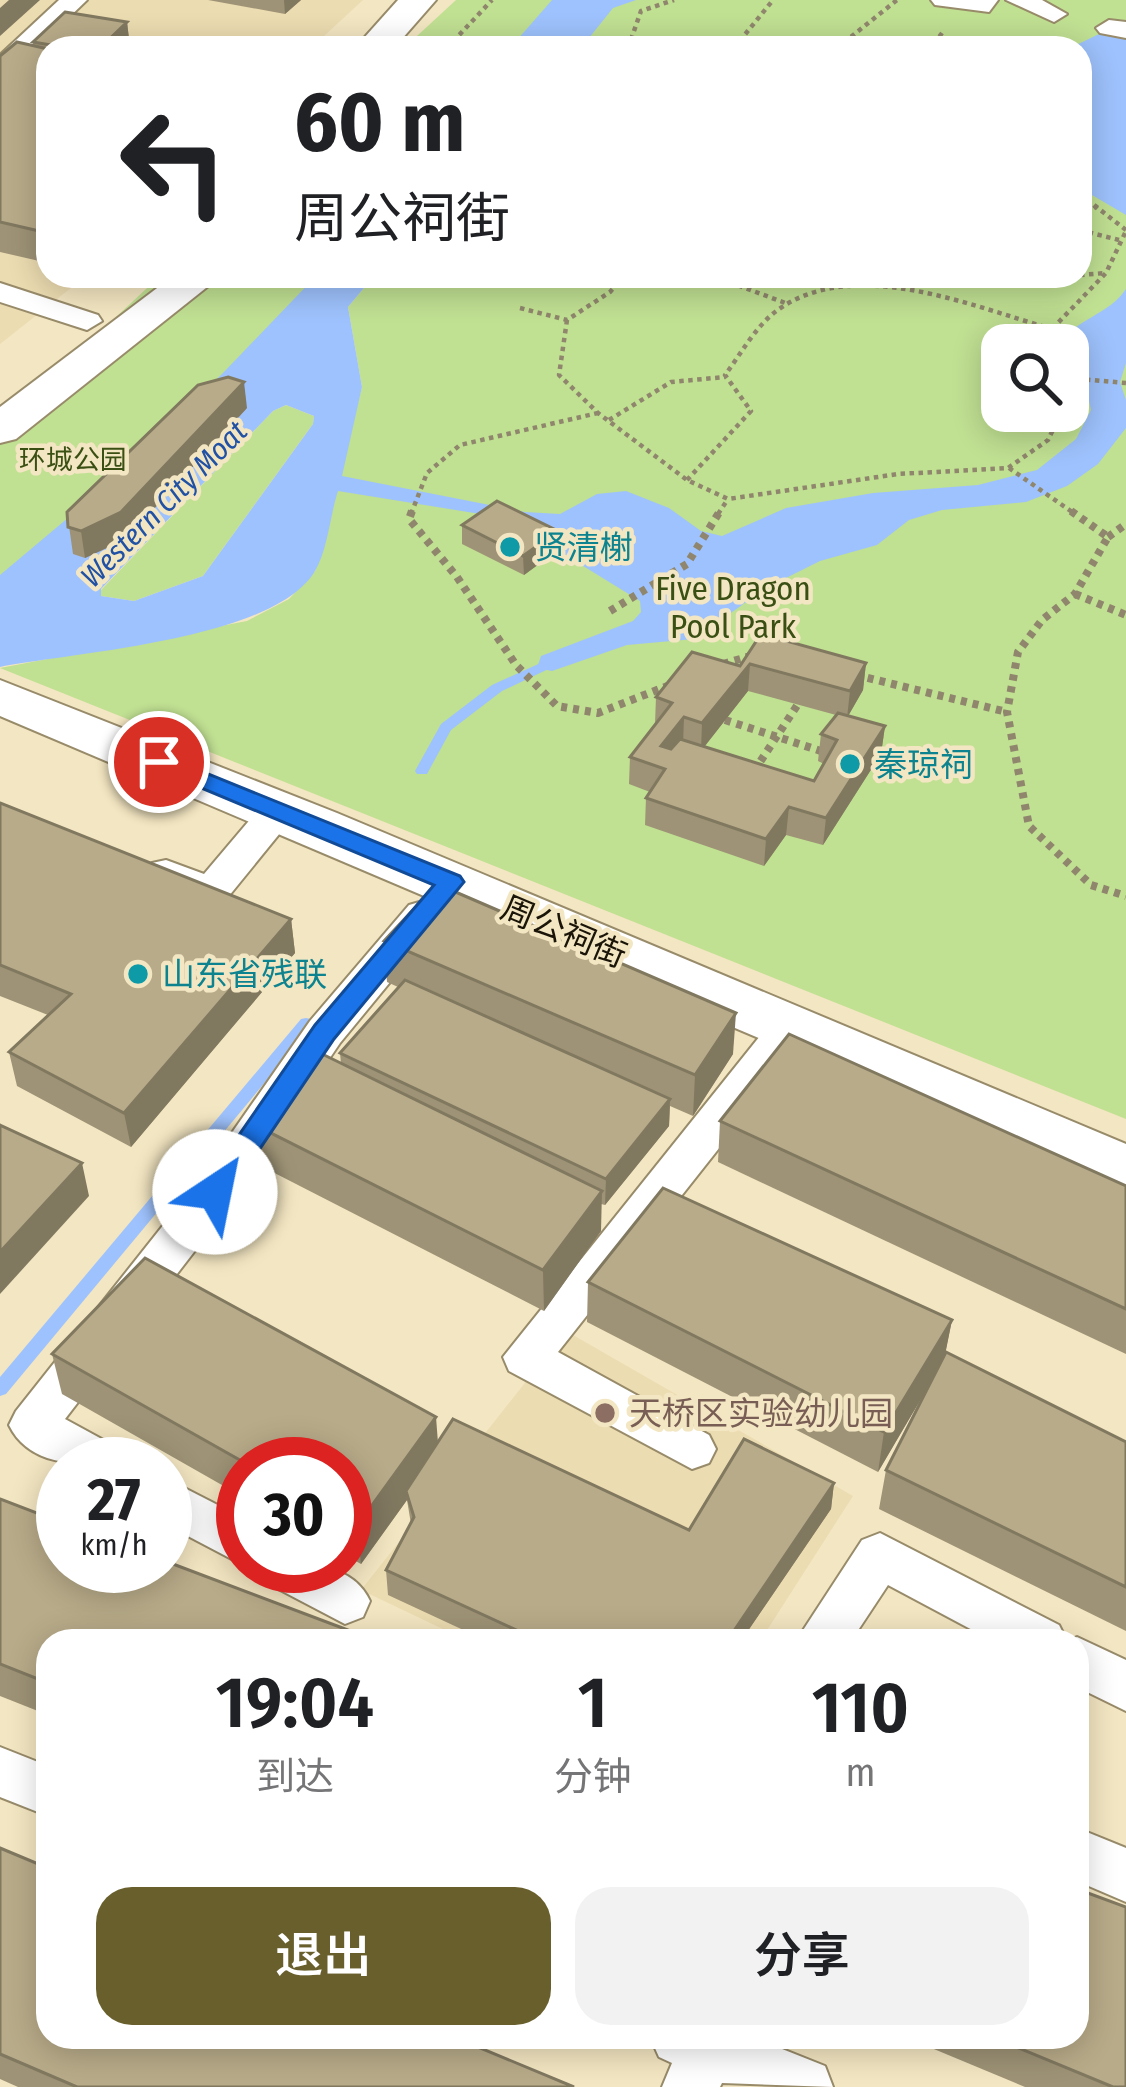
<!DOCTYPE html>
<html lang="zh">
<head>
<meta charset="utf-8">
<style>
  body { margin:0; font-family:"Fira Sans Condensed","Noto Sans SC",sans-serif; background:#f2f2f2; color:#202124; height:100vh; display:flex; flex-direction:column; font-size:45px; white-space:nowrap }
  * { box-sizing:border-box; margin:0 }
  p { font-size:39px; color:#757577 }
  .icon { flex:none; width:66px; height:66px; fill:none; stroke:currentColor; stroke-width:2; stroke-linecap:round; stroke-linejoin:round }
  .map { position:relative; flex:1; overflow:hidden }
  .sheet { position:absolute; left:36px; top:1629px; width:1053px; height:420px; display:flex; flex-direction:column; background:#fff; border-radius:36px; box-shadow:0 6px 30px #0003 }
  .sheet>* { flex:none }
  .hud { position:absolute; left:36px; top:36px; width:1056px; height:252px; border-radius:36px; box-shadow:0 6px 30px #0003; background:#fff; color:#202124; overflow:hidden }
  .controls { position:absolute; left:981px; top:324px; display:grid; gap:24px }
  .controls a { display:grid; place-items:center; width:108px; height:108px; border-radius:24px; background:#fff; box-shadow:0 6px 30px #0003; font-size:60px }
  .speed { position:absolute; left:36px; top:1437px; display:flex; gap:24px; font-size:60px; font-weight:700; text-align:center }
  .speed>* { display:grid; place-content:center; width:156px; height:156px; border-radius:50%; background:#fff; box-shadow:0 6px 30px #0003; line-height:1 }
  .speed small { font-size:30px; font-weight:400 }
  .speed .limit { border:18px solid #d22; background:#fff; color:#111 }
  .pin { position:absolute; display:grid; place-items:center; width:102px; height:102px; color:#fff; margin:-51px; border:6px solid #fff; border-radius:50%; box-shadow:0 3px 12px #0007 }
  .me { position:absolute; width:132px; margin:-66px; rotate:34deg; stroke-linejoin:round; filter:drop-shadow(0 0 9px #0008) }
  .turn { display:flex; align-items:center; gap:42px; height:252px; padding:0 60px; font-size:54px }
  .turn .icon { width:156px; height:156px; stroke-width:2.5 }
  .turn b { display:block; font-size:84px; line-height:102px }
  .eta { display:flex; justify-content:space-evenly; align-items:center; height:204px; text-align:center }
  .eta b { font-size:72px; font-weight:600; line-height:84px }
  .button { display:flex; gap:24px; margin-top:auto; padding:24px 60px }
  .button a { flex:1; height:138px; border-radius:36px; background:#695f2c; color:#fff; font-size:48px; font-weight:600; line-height:138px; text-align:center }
  .button a+a { background:#f2f2f2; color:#202124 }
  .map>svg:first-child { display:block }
  .built { fill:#ecdcb1 }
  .green { fill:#c0e092; fill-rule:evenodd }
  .water { fill:#9ec2fd; fill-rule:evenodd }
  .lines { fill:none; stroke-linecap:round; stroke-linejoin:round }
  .stream { fill:#9ec2fd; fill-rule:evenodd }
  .street-casing { stroke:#988b6a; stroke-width:4 }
  .secondary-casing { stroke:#988b6a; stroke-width:4 }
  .path-far1 { stroke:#8f866d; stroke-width:4.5; stroke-dasharray:4.5 4.5; stroke-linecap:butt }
  .path { stroke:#8f866d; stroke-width:8; stroke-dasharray:6 6; stroke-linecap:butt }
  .street { fill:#fff; fill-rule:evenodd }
  .secondary { fill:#fff; fill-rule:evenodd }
  .wall { fill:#9e9376; fill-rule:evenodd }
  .shaded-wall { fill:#817860 }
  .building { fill:#b8ab89; stroke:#817860; stroke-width:3 }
  .route { fill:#1a73e8; stroke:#114b97; stroke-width:3 }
  .culture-dot { fill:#0f9aa8; stroke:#f3e6c2; stroke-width:4.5 }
  .education-dot { fill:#8d6e63; stroke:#f3e6c2; stroke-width:4.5 }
  .labels { text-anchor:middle; stroke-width:9; stroke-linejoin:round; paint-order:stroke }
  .far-park-label { font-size:27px; fill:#3a4f13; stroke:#f3e6c2 }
  .far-water-label { font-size:30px; font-style:italic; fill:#2051a5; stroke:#f3e6c2 }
  .culture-label { font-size:33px; fill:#0d838f; stroke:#f3e6c2; text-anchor:start }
  .park-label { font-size:33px; fill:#3a4f13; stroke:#f3e6c2 }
  .street-label { font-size:33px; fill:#1a1508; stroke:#f3e6c2 }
  .education-label { font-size:33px; fill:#785e54; stroke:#f3e6c2; text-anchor:start }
</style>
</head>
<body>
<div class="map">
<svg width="1126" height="2087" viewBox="0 0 1126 2087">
  <rect width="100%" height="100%" fill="#f3e6c2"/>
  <g class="built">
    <path d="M 0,0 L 363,0 L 311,48 L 48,48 L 0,60 Z"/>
    <path d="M 48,71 L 48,276 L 86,276 L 0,344 L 0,83 Z"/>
    <path d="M 566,1331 L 853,1496 L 760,1641 L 468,1641 L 361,1590 Z"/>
  </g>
  <g class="green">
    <path d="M 456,0 L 587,0 L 545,48 L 404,48 Z"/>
    <path d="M 607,0 L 1126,0 L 1126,1119 L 0,668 L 247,621 L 289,599 L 315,571 L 362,387 L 348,307 L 374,276 L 1080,276 L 1080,48 L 572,48 ZM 1002,345 L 1068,345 L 1068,411 L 1002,411 Z"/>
    <path d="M 160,276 L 344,276 L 0,638 L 0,425 Z"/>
    <path d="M 286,405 L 314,416 L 313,424 L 203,576 L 134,601 L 101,596 L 101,590 L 273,411 Z"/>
  </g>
  <g class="water">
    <path d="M 552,0 L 636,0 L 613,8 L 581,48 L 510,48 Z"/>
    <path d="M 1126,33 L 1126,215 L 1080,188 L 1080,48 L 1070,48 L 1099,34 Z"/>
    <path d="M 316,276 L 374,276 L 348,307 L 362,387 L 342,476 L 525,512 L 560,514 L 597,494 L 626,491 L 669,508 L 701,531 L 722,536 L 786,508 L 873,493 L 978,485 L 1037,470 L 1076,439 L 1091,410 L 1082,366 L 1068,358 L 1068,345 L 1059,345 C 1076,318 1109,315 1126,289 L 1126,363 L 1120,382 L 1126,400 L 1126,428 L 1098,464 L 1067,486 L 1026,502 L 942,510 L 909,520 L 877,545 L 820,561 L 766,588 L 694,639 L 627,645 L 552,671 L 537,668 L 541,656 L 633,621 L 641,612 L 640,601 L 505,518 L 338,491 C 330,515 328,549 315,571 C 274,640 76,652 0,667 L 0,575 L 75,512 L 222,374 ZM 286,405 L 314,416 L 313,424 L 203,576 L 134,601 L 101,596 L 101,589 L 273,411 Z"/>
  </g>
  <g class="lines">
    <g class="stream">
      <path d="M 556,656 L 561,657 L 562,660 L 561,663 L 502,691 L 451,730 L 427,774 L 417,774 L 415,771 L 441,724 L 492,685 Z"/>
      <path d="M 306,1018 L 311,1019 L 313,1023 L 311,1027 L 6,1394 L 0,1396 L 0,1377 L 301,1019 Z"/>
    </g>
    <g class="street-casing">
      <g id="street">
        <path d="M 59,0 L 87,0 L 9,75 L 0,77 L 0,55 Z"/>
        <path d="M 931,0 L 998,0 L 989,12 L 935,5 Z"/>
        <path d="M 1006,0 L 1042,0 L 1067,14 L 1054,22 Z"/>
        <path d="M 1109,20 L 1126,22 L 1126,38 L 1100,33 L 1096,28 Z"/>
        <path d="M 0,283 L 98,315 L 102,321 L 87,330 L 0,302 Z"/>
        <path d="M 279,798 L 293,802 L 298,811 L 224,902 C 202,908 159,893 146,873 L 152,863 L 166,860 L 204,874 L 265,802 Z"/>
        <path d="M 423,901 L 437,905 L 443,915 L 437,925 L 340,1043 L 231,1204 L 65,1419 L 120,1449 L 127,1464 C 85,1464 31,1470 9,1425 L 16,1411 L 199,1180 L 310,1021 L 409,905 Z"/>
        <path d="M 791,1012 L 806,1016 L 812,1027 L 806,1038 L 558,1352 L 709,1435 L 716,1449 L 709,1463 L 692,1469 L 509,1371 L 503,1357 L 776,1016 Z"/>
        <path d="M 165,1478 L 243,1518 L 243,1565 L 165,1524 Z"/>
        <path d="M 880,1533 L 1059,1625 L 1067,1641 L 1077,1637 L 1126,1660 L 1126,1711 L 1077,1687 L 1077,1641 L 993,1641 L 888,1585 L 851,1641 L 796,1641 L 862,1540 Z"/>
        <path d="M 258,1566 C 299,1566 350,1558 370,1601 L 363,1617 L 345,1624 L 265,1582 Z"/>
        <path d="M 0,1747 L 48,1766 L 48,1816 L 0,1797 Z"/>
        <path d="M 1077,1828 L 1126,1848 L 1126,1902 L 1077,1881 Z"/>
        <path d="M 650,2037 L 752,2037 L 825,2066 L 833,2087 L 722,2083 L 720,2087 L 662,2087 L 672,2063 L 659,2057 Z"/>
      </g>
    </g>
    <g class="secondary-casing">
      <g id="secondary">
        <path d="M 398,0 L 436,0 L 394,48 L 355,48 Z"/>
        <path d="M 173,276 L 221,276 L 16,439 L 0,443 L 0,407 Z"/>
        <path d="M 0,680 L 337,813 L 1126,1144 L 1126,1194 L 0,716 Z"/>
      </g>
    </g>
    <g class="path-far1">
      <path d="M 942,33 L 936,41 L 943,48"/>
      <path d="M 447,48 L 492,0"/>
      <path d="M 628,48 L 641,11 L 674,0"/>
      <path d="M 734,48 L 773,0"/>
      <path d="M 837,48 L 897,0"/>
      <path d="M 1080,194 L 1126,230"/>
      <path d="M 1080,220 L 1099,204"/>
      <path d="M 1080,230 L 1119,240"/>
      <path d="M 1080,275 L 1106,273"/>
      <path d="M 391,276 L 405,280"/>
      <path d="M 713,276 L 788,304"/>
      <path d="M 820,276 L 826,287"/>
      <path d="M 520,308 L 567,320 L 610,292 L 624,276"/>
      <path d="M 567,320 L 559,375 L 598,413 L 687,480 L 728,499 L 898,474 L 1008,468 L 1048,440 L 1062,411"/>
      <path d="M 1045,345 L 1052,329 L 1106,273 L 1126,231"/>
      <path d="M 1068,378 L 1126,383"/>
      <path d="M 609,420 L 671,382 L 725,377"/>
      <path d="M 1009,468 L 1075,514"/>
      <path d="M 687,480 L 751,411 L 725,375 C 741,354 756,325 779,309 C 856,256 971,306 1052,329"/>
      <path d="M 411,514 L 427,473 L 460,445 L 598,413"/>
      <path d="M 718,514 L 728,499"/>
    </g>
    <g class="path">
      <path d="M 412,511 L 409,519 L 457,577 L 516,665 L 557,706 L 598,713 L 670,685"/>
      <path d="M 1071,511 L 1108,537 L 1075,594 L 1042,620 L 1018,652 L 1007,712 L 1029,826 L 1091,885 L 1126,896"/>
      <path d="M 1108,537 L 1126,524"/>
      <path d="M 1075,594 L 1126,615"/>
      <path d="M 610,611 L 687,564 L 720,511"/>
      <path d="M 723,664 L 754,655"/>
      <path d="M 856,675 L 1007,712"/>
      <path d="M 725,720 L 824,752"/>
      <path d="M 754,771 L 802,698"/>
    </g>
    <use href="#street" class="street"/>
    <use href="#secondary" class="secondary"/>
  </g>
  <g class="wall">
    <path d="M 208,0 L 301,0 L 285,14 Z"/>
    <path d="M 127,22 L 129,39 L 120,48 L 48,48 L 48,263 L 0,252 L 0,56 L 33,46 L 33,42 Z"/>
    <path d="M 247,408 L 126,539 L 85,558 L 73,554 L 67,512 Z"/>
    <path d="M 462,525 L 558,550 L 524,575 L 462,544 Z"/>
    <path d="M 761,634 L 866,663 L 863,690 L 848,716 L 885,726 L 881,754 L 823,845 L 786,835 L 764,866 L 645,825 L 646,798 L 650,792 L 629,784 L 630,757 L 655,724 L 656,697 L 740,666 ZM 748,691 L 836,715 L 821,734 L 818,761 L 824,764 L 814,781 L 704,747 Z"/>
    <path d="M 0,803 L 291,919 L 295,953 L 131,1147 L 17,1086 L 9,1052 L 48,1015 L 0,996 Z"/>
    <path d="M 384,941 L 733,1054 L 693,1116 L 670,1106 L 669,1126 L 605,1205 L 601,1204 L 601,1231 L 544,1311 L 255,1163 L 249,1122 L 341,1064 L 340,1053 L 398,987 L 387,982 Z"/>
    <path d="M 720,1121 L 1126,1186 L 1126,1354 L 718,1162 Z"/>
    <path d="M 588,1282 L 952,1320 L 945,1354 L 1126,1442 L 1126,1631 L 879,1509 L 886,1470 L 930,1383 L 878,1472 L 587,1322 Z"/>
    <path d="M 52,1354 L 438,1443 L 689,1530 L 834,1483 L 831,1509 L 741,1641 L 487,1641 L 388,1595 L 386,1570 L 411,1524 L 407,1500 L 361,1564 L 345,1555 L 345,1464 L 243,1464 L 243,1497 L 62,1394 Z"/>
    <path d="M 0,1499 L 48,1641 L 48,1715 L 0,1696 Z"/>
    <path d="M 0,1848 L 574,2087 L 18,2087 L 0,2079 Z"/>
    <path d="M 905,2037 L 1077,2037 L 1126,2087 L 1025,2087 Z"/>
  </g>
  <g class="shaded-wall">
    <path d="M 9,0 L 40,0 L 0,36 L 0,8 Z"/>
    <path d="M 284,0 L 301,0 L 285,14 Z"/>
    <path d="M 127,22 L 129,39 L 120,48 L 100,48 Z"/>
    <path d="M 244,382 L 247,408 L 126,539 L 85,558 L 81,531 Z"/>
    <path d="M 558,531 L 558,550 L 524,575 L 523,556 Z"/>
    <path d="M 866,663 L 863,690 L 847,718 L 850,691 Z"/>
    <path d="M 750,664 L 748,691 L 701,751 L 702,723 Z"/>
    <path d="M 684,717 L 683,745 L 664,769 L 661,746 Z"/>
    <path d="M 885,726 L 881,754 L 823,845 L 826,818 Z"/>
    <path d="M 789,807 L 786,835 L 764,866 L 766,839 Z"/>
    <path d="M 291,919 L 295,953 L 131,1147 L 124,1113 Z"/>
    <path d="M 736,1013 L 733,1054 L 693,1116 L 695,1075 Z"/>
    <path d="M 670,1099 L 669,1126 L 605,1205 L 606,1179 Z"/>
    <path d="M 82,1163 L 89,1196 L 0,1294 L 0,1252 Z"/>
    <path d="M 602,1191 L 601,1231 L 544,1311 L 543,1270 Z"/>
    <path d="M 952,1320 L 944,1360 L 878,1472 L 884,1432 Z"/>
    <path d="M 436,1417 L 439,1456 L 406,1491 L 407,1500 L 361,1564 L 357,1526 Z"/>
    <path d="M 834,1483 L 831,1509 L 741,1641 L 727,1641 Z"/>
  </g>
  <g class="building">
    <path d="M 65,12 L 127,22 L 100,48 L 69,48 L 33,42 Z"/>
    <path d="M 17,42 L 48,49 L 48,233 L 0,222 L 0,56 Z"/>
    <path d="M 228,377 L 244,382 L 121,512 L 81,531 L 68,527 L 67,512 L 198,385 Z"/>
    <path d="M 497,501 L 558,531 L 523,556 L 462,525 Z"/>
    <path d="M 761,634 L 866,663 L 850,691 L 750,664 L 702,723 L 684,717 L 661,746 L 671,749 L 680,739 L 814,781 L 837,740 L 821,734 L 838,713 L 885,726 L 826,818 L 789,807 L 766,839 L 646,798 L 665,769 L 630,757 L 672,703 L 656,697 L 692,652 L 740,666 Z"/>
    <path d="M 0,803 L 291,919 L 124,1113 L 9,1052 L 71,994 L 0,965 Z"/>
    <path d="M 437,884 L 736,1013 L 695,1075 L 384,941 Z"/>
    <path d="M 405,980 L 670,1099 L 606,1179 L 340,1053 Z"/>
    <path d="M 789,1034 L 1126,1186 L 1126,1309 L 720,1121 Z"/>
    <path d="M 316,1051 L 602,1191 L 543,1270 L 249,1122 Z"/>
    <path d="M 0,1125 L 82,1163 L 0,1252 Z"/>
    <path d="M 663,1188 L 952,1320 L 884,1432 L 588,1282 Z"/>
    <path d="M 145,1258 L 436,1417 L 357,1526 L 345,1519 L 345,1464 L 247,1464 L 52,1354 Z"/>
    <path d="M 946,1352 L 1126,1442 L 1126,1587 L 886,1470 Z"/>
    <path d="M 453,1419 L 689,1530 L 744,1439 L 834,1483 L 727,1641 L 540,1641 L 386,1570 L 414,1517 L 406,1491 Z"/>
    <path d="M 0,1499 L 63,1523 L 63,1566 L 165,1566 L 165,1561 L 377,1641 L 48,1641 L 48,1683 L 0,1664 Z"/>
    <path d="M 0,1848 L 48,1868 L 48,2037 L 454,2037 L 574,2087 L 77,2087 L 0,2054 Z"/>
    <path d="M 1077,1889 L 1126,1907 L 1126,2087 L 1113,2087 L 992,2037 L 1077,2037 Z"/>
  </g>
  <path class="route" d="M 159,754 L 460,876 L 464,882 L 334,1039 L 226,1199 L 205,1199 L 201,1192 L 205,1184 L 315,1025 L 434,885 L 151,767 L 147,762 Z"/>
  <g class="culture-dot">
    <circle cx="510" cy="547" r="12"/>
    <circle cx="850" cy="764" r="12"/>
    <circle cx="138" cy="974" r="12"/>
  </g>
  <circle class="education-dot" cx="605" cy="1413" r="12"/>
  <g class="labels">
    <g class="far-park-label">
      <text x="73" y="469">环城公园</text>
    </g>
    <g class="far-water-label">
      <text transform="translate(164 504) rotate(-45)" y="10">Western City Moat</text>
    </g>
    <g class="culture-label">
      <text x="534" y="559">贤清榭</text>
      <text x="874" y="776">秦琼祠</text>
      <text x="162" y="986">山东省残联</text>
    </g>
    <g class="park-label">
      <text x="733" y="600">Five Dragon<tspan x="733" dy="38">Pool Park</tspan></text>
    </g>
    <g class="street-label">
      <text transform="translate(564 931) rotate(23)" y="12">周公祠街</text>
    </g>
    <g class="education-label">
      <text x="629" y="1425">天桥区实验幼儿园</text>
    </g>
  </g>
</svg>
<div class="controls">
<a><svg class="icon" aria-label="search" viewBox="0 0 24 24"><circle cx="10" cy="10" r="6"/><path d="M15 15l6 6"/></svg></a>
</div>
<div class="speed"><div>27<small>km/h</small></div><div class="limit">30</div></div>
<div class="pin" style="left:159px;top:762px;background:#d93025"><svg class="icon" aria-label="arrive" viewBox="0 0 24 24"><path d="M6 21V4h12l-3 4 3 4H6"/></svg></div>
<svg class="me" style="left:215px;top:1192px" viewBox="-20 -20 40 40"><circle r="19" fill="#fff"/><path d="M0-13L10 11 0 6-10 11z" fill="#1a73e8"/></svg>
<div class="hud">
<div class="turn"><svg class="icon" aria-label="left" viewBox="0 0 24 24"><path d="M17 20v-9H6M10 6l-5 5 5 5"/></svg><div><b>60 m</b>周公祠街</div></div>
</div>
<section class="sheet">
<div class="eta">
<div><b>19:04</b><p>到达</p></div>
<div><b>1</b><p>分钟</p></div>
<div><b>110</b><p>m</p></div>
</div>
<div class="button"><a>退出</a><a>分享</a></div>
</section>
</div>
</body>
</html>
